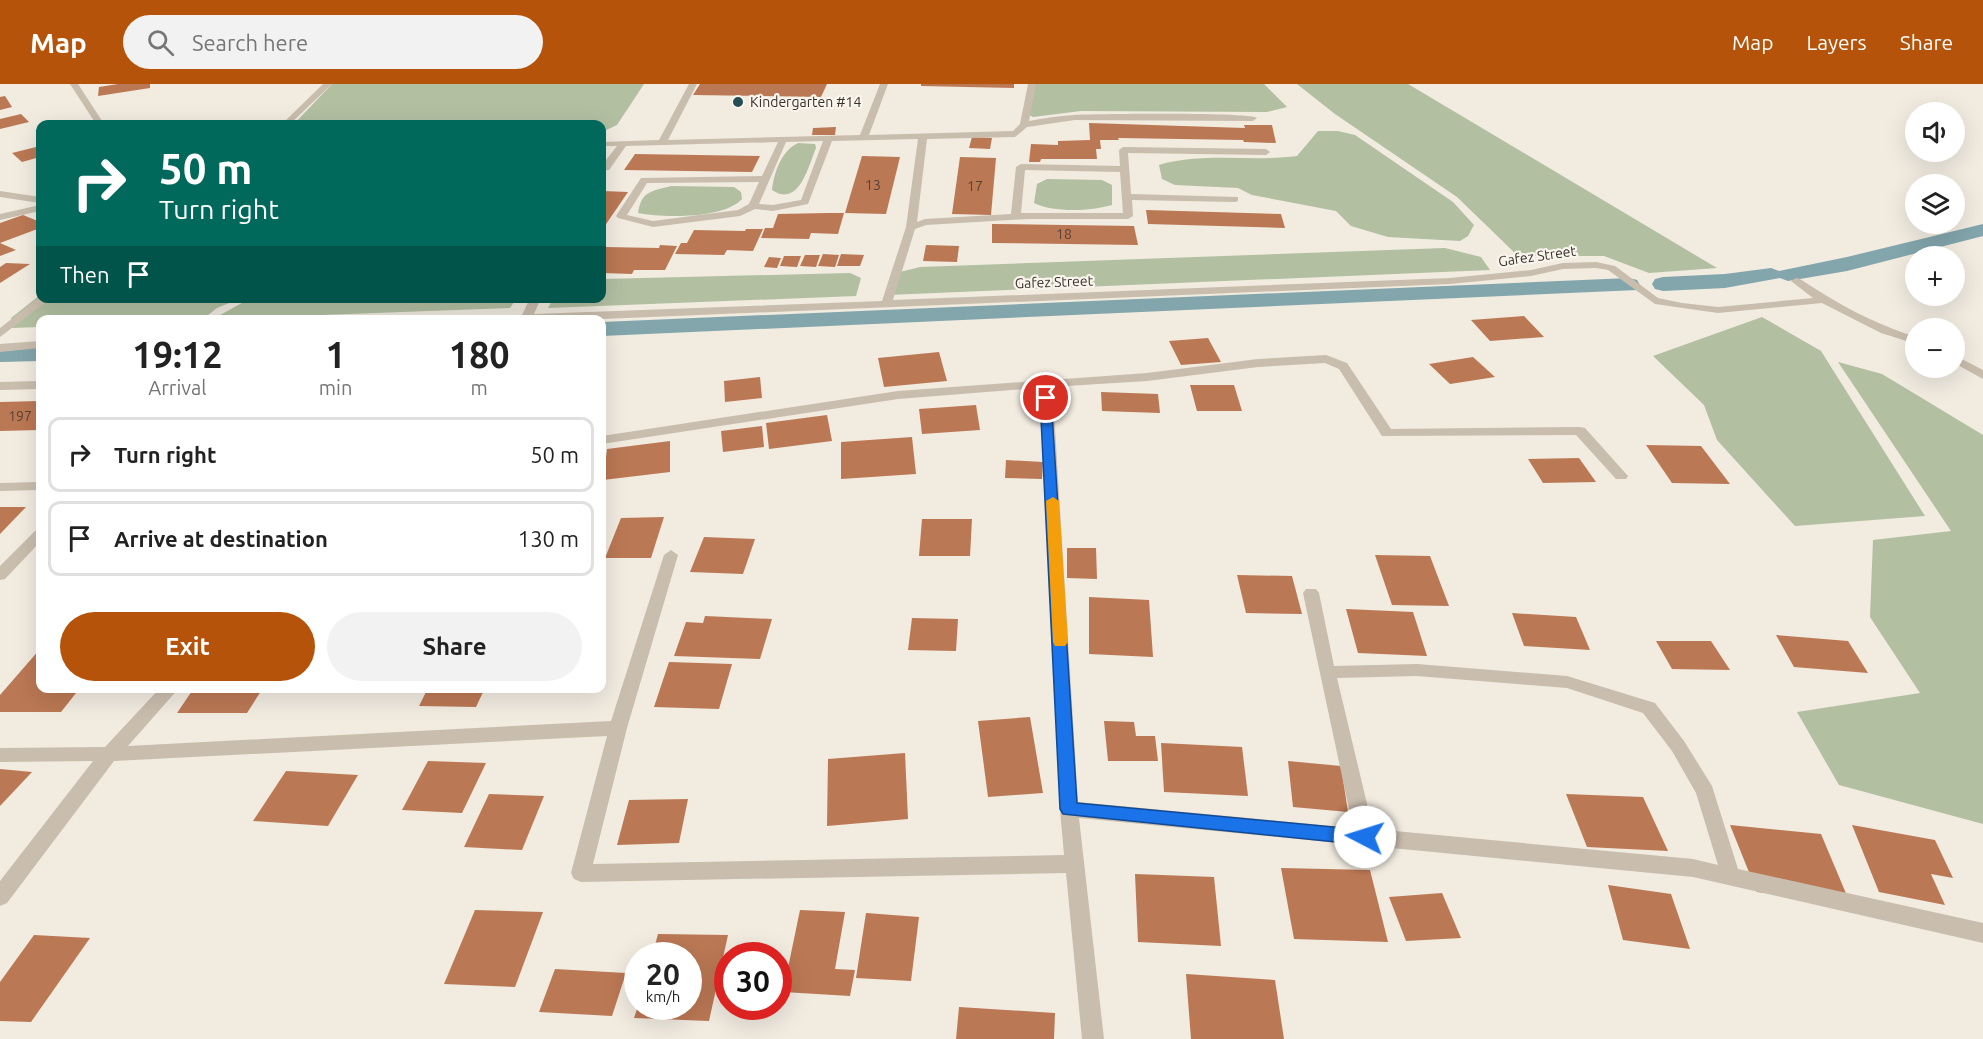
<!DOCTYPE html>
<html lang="en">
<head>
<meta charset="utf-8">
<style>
  body { margin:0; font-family:Ubuntu,sans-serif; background:#f2f2f2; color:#222; height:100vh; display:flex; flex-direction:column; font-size:22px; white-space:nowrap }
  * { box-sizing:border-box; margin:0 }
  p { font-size:20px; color:#767676 }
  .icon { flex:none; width:33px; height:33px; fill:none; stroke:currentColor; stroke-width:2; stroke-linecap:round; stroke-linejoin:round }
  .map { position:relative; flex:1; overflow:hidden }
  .drawer { position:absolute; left:36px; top:231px; width:570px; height:378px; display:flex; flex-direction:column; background:#fff; border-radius:12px; box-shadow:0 6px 24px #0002 }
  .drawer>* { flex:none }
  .hud { position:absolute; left:36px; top:36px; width:570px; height:183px; border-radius:12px; box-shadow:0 6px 24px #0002; background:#00695c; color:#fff; overflow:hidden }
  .buttons { position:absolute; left:1905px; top:18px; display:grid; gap:12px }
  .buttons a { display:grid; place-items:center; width:60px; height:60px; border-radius:50%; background:#fff; box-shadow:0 6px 24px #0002; font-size:30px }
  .speed { position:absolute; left:624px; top:858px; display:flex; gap:12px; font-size:30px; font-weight:700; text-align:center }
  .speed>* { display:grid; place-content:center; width:78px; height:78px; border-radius:50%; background:#fff; box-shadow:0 6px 24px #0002; line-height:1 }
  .speed small { font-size:15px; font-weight:400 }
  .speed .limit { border:9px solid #d22; background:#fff; color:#111 }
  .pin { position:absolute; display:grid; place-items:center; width:51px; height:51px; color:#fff; margin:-26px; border:3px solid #fff; border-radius:50%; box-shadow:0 2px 6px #0007 }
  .me { position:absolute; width:66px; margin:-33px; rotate:275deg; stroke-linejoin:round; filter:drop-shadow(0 0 4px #0008) }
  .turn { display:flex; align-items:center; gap:21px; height:126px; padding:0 24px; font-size:27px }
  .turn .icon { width:78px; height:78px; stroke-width:2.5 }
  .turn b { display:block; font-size:42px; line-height:51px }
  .then { display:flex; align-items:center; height:57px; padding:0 24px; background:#0003; gap:12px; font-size:22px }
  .eta { display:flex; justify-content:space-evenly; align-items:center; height:102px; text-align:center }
  .eta b { font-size:36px; font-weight:700; line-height:42px }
  .primary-button { display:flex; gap:12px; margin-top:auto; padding:12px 24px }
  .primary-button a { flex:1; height:69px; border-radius:36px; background:#b45309; color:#fff; font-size:24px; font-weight:700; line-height:69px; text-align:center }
  .primary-button a+a { background:#f2f2f2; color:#222 }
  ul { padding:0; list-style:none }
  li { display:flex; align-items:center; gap:18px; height:75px; margin:0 12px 9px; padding:0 12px; border:3px solid #e0e0e0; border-radius:12px }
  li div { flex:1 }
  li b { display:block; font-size:22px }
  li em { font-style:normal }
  header { display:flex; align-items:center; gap:36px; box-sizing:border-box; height:84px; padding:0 30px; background:#b45309; color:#fff }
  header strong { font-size:28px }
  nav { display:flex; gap:33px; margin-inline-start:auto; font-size:21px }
  .search { width:420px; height:54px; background:#f2f2f2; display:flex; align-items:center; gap:15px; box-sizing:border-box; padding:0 21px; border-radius:33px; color:#767676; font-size:22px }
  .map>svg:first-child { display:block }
  .green { fill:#b2bfa1 }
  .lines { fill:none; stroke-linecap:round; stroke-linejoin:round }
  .canal { fill:#82a6ac; fill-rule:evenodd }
  .building { fill:#bb7854 }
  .minor { fill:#c9bdad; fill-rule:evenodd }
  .route { fill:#1a73e8; stroke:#114b97; stroke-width:1.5 }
  .slow { fill:#f59e0b }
  .poi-dot { fill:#244d56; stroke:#f9f5ed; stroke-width:2 }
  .labels { text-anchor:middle; stroke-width:4.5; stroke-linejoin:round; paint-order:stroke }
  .far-poi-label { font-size:14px; fill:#38302b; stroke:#f9f5ed; text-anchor:start }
  .number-label { font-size:14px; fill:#594235 }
  .far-street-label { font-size:14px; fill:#38302b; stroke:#f9f5ed }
</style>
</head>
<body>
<header>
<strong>Map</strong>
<div class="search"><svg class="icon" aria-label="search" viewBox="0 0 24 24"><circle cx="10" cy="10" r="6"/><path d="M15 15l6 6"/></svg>Search here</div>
<nav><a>Map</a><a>Layers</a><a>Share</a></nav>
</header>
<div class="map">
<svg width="1983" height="955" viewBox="0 0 1983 955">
  <rect width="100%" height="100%" fill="#f1ebe0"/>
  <g class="green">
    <path d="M 332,0 L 644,0 L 617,41 L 602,48 L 602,40 L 372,40 L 374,37 L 294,40 Z"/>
    <path d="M 1030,0 L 1264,0 L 1287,23 L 1267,28 L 1081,27 L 1033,33 L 1026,29 Z"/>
    <path d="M 1297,0 L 1408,0 L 1717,184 L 1649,189 L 1604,172 L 1518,172 L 1457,113 L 1335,30 Z"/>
    <path d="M 1318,47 L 1338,47 L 1355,51 L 1453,118 L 1474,141 L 1468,152 L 1460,157 L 1388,153 L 1351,142 L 1336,127 L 1252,111 L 1238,104 L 1175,101 L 1162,95 L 1159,81 C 1203,68 1252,78 1297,72 Z"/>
    <path d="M 798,59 L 815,60 L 816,64 C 808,83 799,124 772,106 C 774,89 781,67 798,59 Z"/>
    <path d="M 1047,95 L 1102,96 L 1112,101 L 1112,121 C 1090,127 1055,129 1034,119 L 1037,100 Z"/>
    <path d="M 671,102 L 734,103 L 741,108 L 742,115 C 724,135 664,134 638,129 C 641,107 652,107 671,102 Z"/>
    <path d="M 1445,164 L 1481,173 L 1490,186 L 888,211 L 892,190 L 920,183 Z"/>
    <path d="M 850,189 L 861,194 L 856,212 L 548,224 L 553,215 L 602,214 L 602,195 Z"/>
    <path d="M 40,211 L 40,214 L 239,215 L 217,224 L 203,235 L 40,236 L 40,243 L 11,244 L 11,234 Z"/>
    <path d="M 249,215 L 249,214 L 516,215 L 510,224 L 213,235 Z"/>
    <path d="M 1762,233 L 1821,267 L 1925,432 L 1795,442 L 1717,356 L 1704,321 L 1653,272 Z"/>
    <path d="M 1838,278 L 1882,290 L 1983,351 L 1983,740 L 1839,701 L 1797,628 L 1920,609 L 1870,533 L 1873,456 L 1951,447 Z"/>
  </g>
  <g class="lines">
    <g class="canal">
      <path d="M 1983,140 L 1983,152 L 1847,187 L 1788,197 L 1780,194 L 1725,204 L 1663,207 L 1655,205 L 1652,200 L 1655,195 L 1663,193 L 1725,190 L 1771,184 L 1779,187 L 1847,173 Z"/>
      <path d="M 1629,194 L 1637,196 L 1640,201 L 1637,206 L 602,252 L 602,238 Z"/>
      <path d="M 40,263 L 40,277 L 0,278 L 0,264 Z"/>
    </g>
  </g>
  <g class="building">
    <path d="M 118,0 L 150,0 L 150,4 L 98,12 L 99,3 Z"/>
    <path d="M 700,0 L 827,0 L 821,13 L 693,11 Z"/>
    <path d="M 921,0 L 1014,0 L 1014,4 L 921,2 Z"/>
    <path d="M 5,12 L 12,23 L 0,26 L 0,13 Z"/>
    <path d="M 21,30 L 29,38 L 0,45 L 0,35 Z"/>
    <path d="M 1089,39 L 1245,44 L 1244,41 L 1272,41 L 1276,59 L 1244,58 L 1243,56 L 1118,54 L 1119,56 L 1100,56 L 1101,65 L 1096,65 L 1097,75 L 1041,75 L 1040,78 L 1029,78 L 1031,60 L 1058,61 L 1058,57 L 1090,56 Z"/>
    <path d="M 836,43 L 835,51 L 812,51 L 813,44 Z"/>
    <path d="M 972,53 L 992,54 L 990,65 L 969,64 Z"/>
    <path d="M 40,62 L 40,73 L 22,78 L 12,69 Z"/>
    <path d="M 635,70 L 760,72 L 752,88 L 624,86 Z"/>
    <path d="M 862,72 L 900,73 L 886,130 L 845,129 Z"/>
    <path d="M 960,73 L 996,74 L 991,131 L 952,130 Z"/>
    <path d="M 602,107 L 628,108 L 602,146 Z"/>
    <path d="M 1146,126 L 1281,130 L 1285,144 L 1148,140 Z"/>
    <path d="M 828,129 L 844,129 L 838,150 L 811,149 L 809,155 L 761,154 L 765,144 L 773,144 L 778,130 Z"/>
    <path d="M 23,131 L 40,138 L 40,144 L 0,159 L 0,139 Z"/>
    <path d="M 992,140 L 1134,142 L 1138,161 L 992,159 Z"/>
    <path d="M 746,145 L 763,145 L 753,167 L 727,166 L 724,171 L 675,170 L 681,159 L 687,159 L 694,146 L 745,147 Z"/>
    <path d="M 0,159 L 16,166 L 0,172 Z"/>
    <path d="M 660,161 L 677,162 L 665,186 L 634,186 L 632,190 L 602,189 L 602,170 L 605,163 L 659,164 Z"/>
    <path d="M 926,161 L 959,162 L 957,178 L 923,177 Z"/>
    <path d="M 823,170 L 839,171 L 835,183 L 818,182 Z"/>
    <path d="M 841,170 L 864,171 L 860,182 L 837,182 Z"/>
    <path d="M 805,171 L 820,171 L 816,183 L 800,182 Z"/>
    <path d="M 784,172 L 801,172 L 797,183 L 780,182 Z"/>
    <path d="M 769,173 L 781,174 L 777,184 L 764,183 Z"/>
    <path d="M 6,179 L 30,180 L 0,199 L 0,183 Z"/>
    <path d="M 1524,232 L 1544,253 L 1490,257 L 1471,236 Z"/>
    <path d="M 1208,254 L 1221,278 L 1181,281 L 1169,257 Z"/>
    <path d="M 939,268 L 947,297 L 884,303 L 878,274 Z"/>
    <path d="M 1473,273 L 1495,293 L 1450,300 L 1429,280 Z"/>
    <path d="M 760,293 L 762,314 L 725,318 L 724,297 Z"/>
    <path d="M 1190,301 L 1234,301 L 1242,327 L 1197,327 Z"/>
    <path d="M 1101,308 L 1158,310 L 1160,329 L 1102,327 Z"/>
    <path d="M 40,317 L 40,346 L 0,347 L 0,318 Z"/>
    <path d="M 976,321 L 980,346 L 922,350 L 919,325 Z"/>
    <path d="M 827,331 L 832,357 L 769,365 L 766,339 Z"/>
    <path d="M 762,342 L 764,363 L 723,368 L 721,347 Z"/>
    <path d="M 912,353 L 916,390 L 841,395 L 841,358 Z"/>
    <path d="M 670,357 L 670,388 L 603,396 L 607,365 Z"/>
    <path d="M 1646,361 L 1701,362 L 1730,400 L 1672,399 Z"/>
    <path d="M 1579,374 L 1596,398 L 1543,399 L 1528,375 Z"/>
    <path d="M 1006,376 L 1043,378 L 1042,395 L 1005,394 Z"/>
    <path d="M 0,423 L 26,423 L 0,450 Z"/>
    <path d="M 664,433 L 651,474 L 605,474 L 621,434 Z"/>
    <path d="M 922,435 L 972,435 L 970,472 L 919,472 Z"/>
    <path d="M 704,453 L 755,455 L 743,490 L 690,488 Z"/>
    <path d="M 1067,464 L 1096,464 L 1097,495 L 1067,494 Z"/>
    <path d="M 1375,471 L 1430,472 L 1449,522 L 1392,521 Z"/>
    <path d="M 1237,491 L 1292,492 L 1302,530 L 1246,529 Z"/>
    <path d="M 1089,513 L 1149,516 L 1153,573 L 1089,570 Z"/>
    <path d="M 1346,525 L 1413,528 L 1427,572 L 1358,569 Z"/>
    <path d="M 1512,529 L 1576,533 L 1590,566 L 1524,562 Z"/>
    <path d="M 705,532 L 772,535 L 760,575 L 674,572 L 686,538 L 703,539 Z"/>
    <path d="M 912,534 L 958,535 L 956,567 L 908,566 Z"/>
    <path d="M 1776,551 L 1848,557 L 1868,589 L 1794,583 Z"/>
    <path d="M 1656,557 L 1711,557 L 1730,586 L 1672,585 Z"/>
    <path d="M 40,565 L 40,604 L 80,604 L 61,628 L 0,628 L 0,611 Z"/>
    <path d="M 669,578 L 732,580 L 719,625 L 654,623 Z"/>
    <path d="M 194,604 L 263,604 L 247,629 L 177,629 Z"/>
    <path d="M 428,604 L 485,604 L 476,623 L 419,622 Z"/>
    <path d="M 1030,633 L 1043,709 L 988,713 L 978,637 Z"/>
    <path d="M 1104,637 L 1134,638 L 1136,652 L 1155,652 L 1158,677 L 1108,677 Z"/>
    <path d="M 1161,659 L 1242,663 L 1248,712 L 1164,708 Z"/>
    <path d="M 905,669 L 908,735 L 827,742 L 828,675 Z"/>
    <path d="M 428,677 L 486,679 L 462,729 L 402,726 Z"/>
    <path d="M 1288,677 L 1341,682 L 1348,728 L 1293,723 Z"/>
    <path d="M 0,685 L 32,688 L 0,722 Z"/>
    <path d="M 286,687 L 358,691 L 328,742 L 253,737 Z"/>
    <path d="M 489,710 L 544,712 L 522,766 L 464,763 Z"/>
    <path d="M 1566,710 L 1643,713 L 1668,767 L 1587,763 Z"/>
    <path d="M 688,715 L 679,759 L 617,761 L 629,716 Z"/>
    <path d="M 1730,741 L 1821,750 L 1850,819 L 1757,808 Z"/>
    <path d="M 1852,741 L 1935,756 L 1953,794 L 1931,790 L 1945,821 L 1879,808 Z"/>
    <path d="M 1281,784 L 1370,786 L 1388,858 L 1294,855 Z"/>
    <path d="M 1135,790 L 1214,793 L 1221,862 L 1138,858 Z"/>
    <path d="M 1608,801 L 1671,810 L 1690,865 L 1623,856 Z"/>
    <path d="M 1442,809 L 1461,854 L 1406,857 L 1389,813 Z"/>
    <path d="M 475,826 L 543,828 L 515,903 L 444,900 Z"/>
    <path d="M 800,826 L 845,828 L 835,885 L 855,886 L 850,912 L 783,908 Z"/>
    <path d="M 866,829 L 919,833 L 911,897 L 856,894 Z"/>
    <path d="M 658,850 L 728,851 L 709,937 L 634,934 L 638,922 L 688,922 L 688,872 L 652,872 Z"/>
    <path d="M 34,851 L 90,854 L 31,938 L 0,937 L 0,898 Z"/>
    <path d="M 555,885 L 626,889 L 612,932 L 539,928 Z"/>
    <path d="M 1186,890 L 1275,896 L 1284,955 L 1191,955 Z"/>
    <path d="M 959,923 L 1055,929 L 1054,955 L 956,955 Z"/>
  </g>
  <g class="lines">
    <g class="minor">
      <path d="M 70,0 L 78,0 L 104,40 L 96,40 Z"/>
      <path d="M 323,0 L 332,0 L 290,40 L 282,40 Z"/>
      <path d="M 689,0 L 697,0 L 668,56 L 860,51 L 880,0 L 888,0 L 869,51 L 1013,47 L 1020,40 L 1028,0 L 1036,0 L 1029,37 C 1044,34 1059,32 1074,31 C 1096,30 1248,28 1257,34 L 1253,37 L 1075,36 L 1027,43 L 1015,53 L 927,55 L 917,138 L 925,135 L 1011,130 L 1016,83 L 1021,80 L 1120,82 L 1119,66 L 1123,63 L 1266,65 L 1270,68 L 1266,71 L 1128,69 L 1131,110 L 1238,113 L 1238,117 L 1235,118 L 1132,116 L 1133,132 L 1128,135 L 1028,135 L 926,141 L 915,145 L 893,216 L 1450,194 L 1531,186 L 1563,179 L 1596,178 L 1615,182 L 1658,214 L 1682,219 L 1718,223 L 1813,214 L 1791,197 L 1796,194 L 1800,195 C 1836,219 1874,240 1916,253 L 1916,260 L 1881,249 L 1822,219 L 1718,229 L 1655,220 L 1608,186 L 1596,184 L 1563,185 L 1531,192 L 1450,200 L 578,236 L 476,236 L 481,233 L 522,231 L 530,214 L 541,214 L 534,230 L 882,217 L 906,143 L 918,55 L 832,57 L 808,120 L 773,127 L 755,125 L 740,132 L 653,143 L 618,134 L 616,132 L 641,94 L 762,92 L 778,58 L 626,62 L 609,86 L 602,87 L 602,81 L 617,62 L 602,62 L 602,58 L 659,56 ZM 823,57 L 801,116 L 773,121 L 759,120 L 786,58 ZM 1025,86 L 1120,88 L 1123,129 L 1021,129 ZM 759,98 L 749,120 L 738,126 L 653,137 L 627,131 L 647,99 Z"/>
      <path d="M 0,107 L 40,113 L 40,119 L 0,113 Z"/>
      <path d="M 40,121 L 40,127 L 0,136 L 0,130 Z"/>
      <path d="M 40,213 L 51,214 L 0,253 L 0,244 Z"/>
      <path d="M 40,257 L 40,264 L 0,268 L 0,260 Z"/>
      <path d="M 1326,271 L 1347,279 L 1391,345 L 1580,343 L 1585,344 L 1628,392 L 1626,395 L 1616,395 L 1576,351 L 1382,352 L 1339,285 L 1325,279 L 1258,283 L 1147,297 L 1050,303 L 1054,328 L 1078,718 L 1353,744 L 1303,509 L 1306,505 L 1316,505 L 1319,509 L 1334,582 L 1417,580 L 1567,592 L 1655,619 L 1684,657 L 1712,702 L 1738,785 L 1983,839 L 1983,859 L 1693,793 L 1079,734 L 1104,955 L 1082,955 L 1066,789 L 581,798 L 574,795 L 571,789 L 607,652 L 114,677 L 7,819 L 0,822 L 0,797 L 93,677 L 0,678 L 0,664 L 105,663 L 160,604 L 179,604 L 128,662 L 611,637 L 664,471 L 671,466 L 678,471 L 627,644 L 593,780 L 1064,771 L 1060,725 L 1042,328 L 1038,304 L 898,315 L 602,360 L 602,352 L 898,307 L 1147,289 L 1258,275 ZM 1417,592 L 1567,604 L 1643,629 L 1672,667 L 1696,709 L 1718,781 L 1693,775 L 1373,745 L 1337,594 Z"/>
      <path d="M 1954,271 L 1983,286 L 1983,295 L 1954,279 Z"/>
      <path d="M 40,297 L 40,305 L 0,306 L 0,298 Z"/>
      <path d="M 40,398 L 40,406 L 0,407 L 0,399 Z"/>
      <path d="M 40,445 L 40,458 L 5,495 L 0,496 L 0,482 L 35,447 Z"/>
    </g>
  </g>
  <path class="route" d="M 1046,311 L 1051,314 L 1077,719 L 1365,746 L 1371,748 L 1374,753 L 1371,759 L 1365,761 L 1063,730 L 1060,725 L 1040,314 Z"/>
  <path class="slow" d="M 1053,413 L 1059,417 L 1068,558 L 1065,562 L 1055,562 L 1053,558 L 1046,417 Z"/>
  <circle class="poi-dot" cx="738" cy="18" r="6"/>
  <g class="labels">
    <g class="far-poi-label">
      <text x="750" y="23">Kindergarten #14</text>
    </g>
    <g class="number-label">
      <text x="873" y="106">13</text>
      <text x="975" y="107">17</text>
      <text x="1064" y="155">18</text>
      <text x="20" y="337">197</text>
    </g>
    <g class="far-street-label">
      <text transform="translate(1537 172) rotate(-8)" y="5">Gafez Street</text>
      <text transform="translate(1054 198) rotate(-2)" y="5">Gafez Street</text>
    </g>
  </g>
</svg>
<div class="buttons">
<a><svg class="icon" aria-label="sound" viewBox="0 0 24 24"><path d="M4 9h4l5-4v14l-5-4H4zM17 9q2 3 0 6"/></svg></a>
<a><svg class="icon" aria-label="layers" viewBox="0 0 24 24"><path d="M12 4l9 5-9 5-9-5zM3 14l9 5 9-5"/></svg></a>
<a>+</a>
<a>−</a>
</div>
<div class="speed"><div>20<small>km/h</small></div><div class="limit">30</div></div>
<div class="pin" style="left:1046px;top:314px;background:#d93025"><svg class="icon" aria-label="arrive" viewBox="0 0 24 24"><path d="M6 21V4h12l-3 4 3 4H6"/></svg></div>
<svg class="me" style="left:1365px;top:753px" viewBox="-20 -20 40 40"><circle r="19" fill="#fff"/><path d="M0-13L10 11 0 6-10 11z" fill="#1a73e8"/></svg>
<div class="hud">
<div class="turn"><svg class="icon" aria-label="right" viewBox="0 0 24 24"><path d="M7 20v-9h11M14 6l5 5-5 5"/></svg><div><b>50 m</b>Turn right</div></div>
<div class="then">Then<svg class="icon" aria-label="arrive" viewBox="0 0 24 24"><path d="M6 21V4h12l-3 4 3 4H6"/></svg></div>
</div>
<section class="drawer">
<div class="eta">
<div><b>19:12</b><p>Arrival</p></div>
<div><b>1</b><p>min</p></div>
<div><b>180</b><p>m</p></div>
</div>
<ul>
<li><svg class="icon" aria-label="right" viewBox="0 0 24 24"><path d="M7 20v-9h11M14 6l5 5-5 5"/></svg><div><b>Turn right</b></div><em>50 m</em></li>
<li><svg class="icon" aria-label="arrive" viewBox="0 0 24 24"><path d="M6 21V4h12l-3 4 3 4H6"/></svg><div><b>Arrive at destination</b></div><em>130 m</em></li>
</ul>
<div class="primary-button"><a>Exit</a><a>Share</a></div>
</section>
</div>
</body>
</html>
